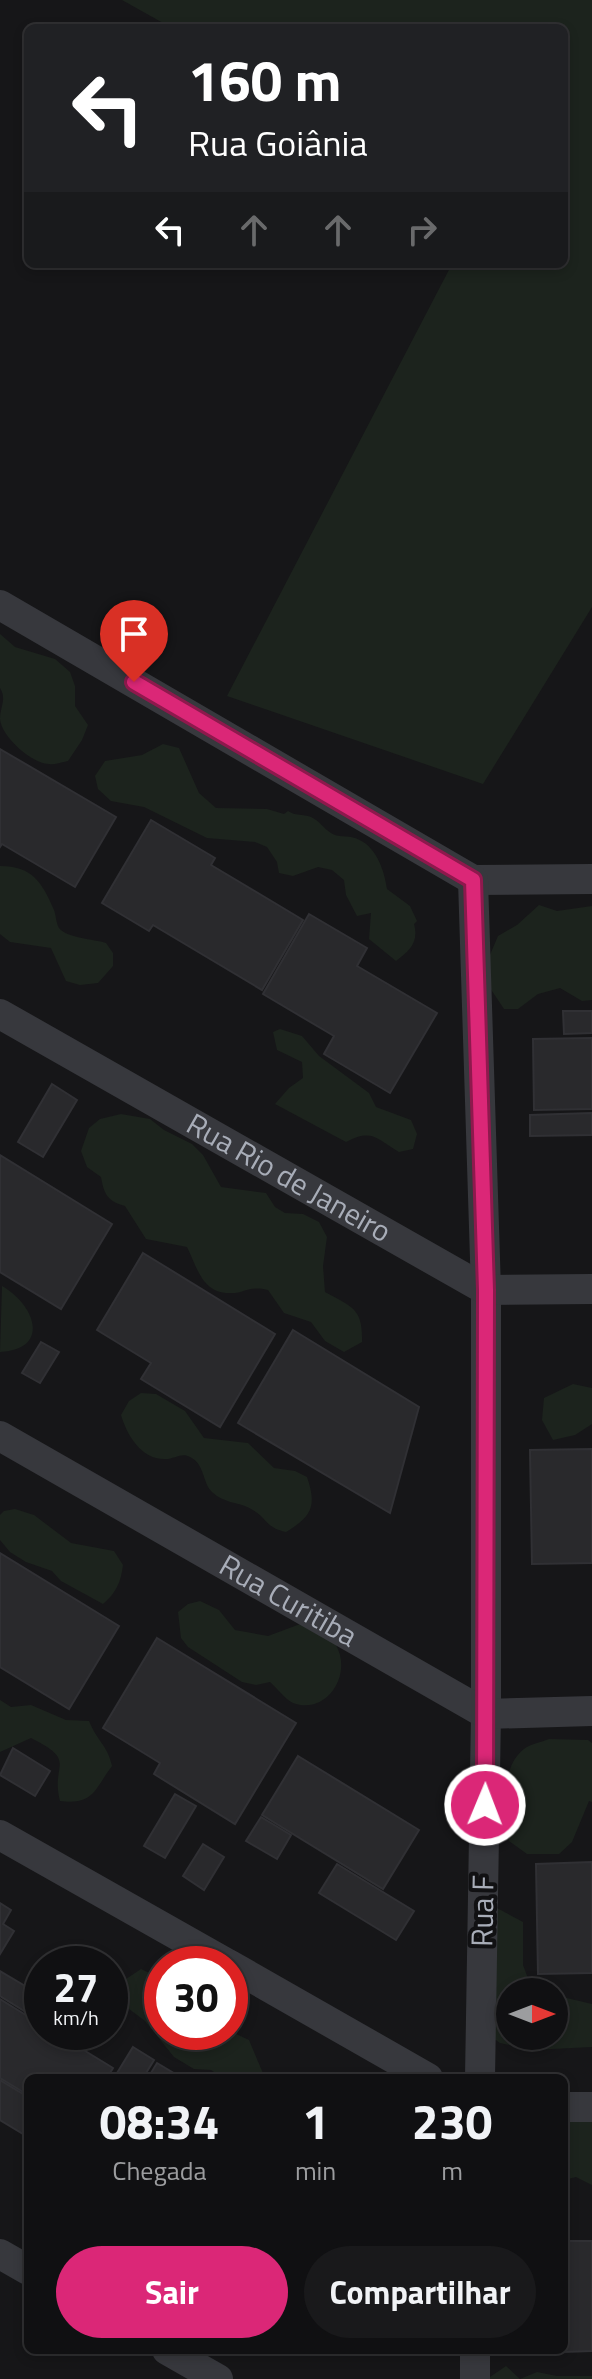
<!DOCTYPE html>
<html lang="pt">
<head>
<meta charset="utf-8">
<style>
  body { margin:0; font-family:"Titillium Web",sans-serif; background:#19191b; color:#f1f3f6; height:100vh; display:flex; flex-direction:column; font-size:30px; white-space:nowrap }
  * { box-sizing:border-box; margin:0 }
  p { font-size:26px; color:#9c9d9f }
  .icon { flex:none; width:44px; height:44px; fill:none; stroke:currentColor; stroke-width:2; stroke-linecap:round; stroke-linejoin:round }
  .map { position:relative; flex:1; overflow:hidden }
  .panel { position:absolute; left:24px; top:2074px; width:544px; height:280px; display:flex; flex-direction:column; background:#101012; border-radius:12px; box-shadow:0 4px 12px #0003,0 0 0 2px #303032 }
  .panel>* { flex:none }
  .top-card { position:absolute; left:24px; top:24px; width:544px; height:244px; border-radius:12px; box-shadow:0 4px 12px #0003,0 0 0 2px #303032; background:#202124; color:#fff; overflow:hidden }
  .needle { width:52px; rotate:90deg }
  .buttons { position:absolute; left:496px; top:1978px; display:grid; gap:16px }
  .buttons a { display:grid; place-items:center; width:72px; height:72px; border-radius:50%; background:#101012; box-shadow:0 4px 12px #0003,0 0 0 2px #303032; font-size:40px }
  .speed { position:absolute; left:24px; top:1946px; display:flex; gap:16px; font-size:40px; font-weight:700; text-align:center }
  .speed>* { display:grid; place-content:center; width:104px; height:104px; border-radius:50%; background:#101012; box-shadow:0 4px 12px #0003,0 0 0 2px #303032; line-height:1 }
  .speed small { font-size:20px; font-weight:400 }
  .speed .limit { border:12px solid #d22; background:#fff; color:#111 }
  .pin { position:absolute; display:grid; place-items:center; width:68px; height:68px; color:#fff; margin:-82px -34px; border-radius:50% 50% 50% 0; rotate:-45deg; box-shadow:0 0 8px #0007 }
  .pin .icon { rotate:45deg }
  .me { position:absolute; width:88px; margin:-44px; rotate:1deg; stroke-linejoin:round; filter:drop-shadow(0 0 6px #0008) }
  .turn { display:flex; align-items:center; gap:28px; height:168px; padding:0 32px; font-size:36px }
  .turn .icon { width:104px; height:104px; stroke-width:2.5 }
  .turn b { display:block; font-size:56px; line-height:68px }
  .lanes { display:flex; align-items:center; height:76px; padding:0 32px; background:#0003; justify-content:center; gap:40px; direction:ltr }
  .lanes .off { opacity:.35 }
  .eta { display:flex; justify-content:space-evenly; align-items:center; height:136px; text-align:center }
  .eta b { font-size:48px; font-weight:700; line-height:56px }
  .action { display:flex; gap:16px; margin-top:auto; padding:16px 32px }
  .action a { flex:1; height:92px; border-radius:48px; background:#db2777; color:#fff; font-size:32px; font-weight:700; line-height:92px; text-align:center }
  .action a+a { background:#19191b; color:#f1f3f6 }
  .map>svg:first-child { display:block }
  .green { fill:#1c231d }
  .building { fill:#29292c; stroke:#303034; stroke-width:2 }
  .lines { fill:none; stroke-linecap:round; stroke-linejoin:round }
  .street { stroke:#37383d; stroke-width:30 }
  .route-casing { stroke:#8e194d; stroke-width:20 }
  .route { stroke:#db2777; stroke-width:14 }
  .labels { text-anchor:middle; stroke-width:8; stroke-linejoin:round; paint-order:stroke }
  .street-label { font-size:30px; fill:#a8adb8; stroke:#111113 }
</style>
</head>
<body>
<div class="map">
<svg width="592" height="2379" viewBox="0 0 592 2379">
  <rect width="100%" height="100%" fill="#161618"/>
  <g class="green">
    <path d="M 122,0 L 592,0 L 592,607 L 483,784 L 227,696 L 452,264 L 564,264 L 564,28 L 172,28 Z"/>
    <path d="M 0,634 L 15,647 L 55,659 L 70,672 L 75,686 L 75,706 L 88,725 L 82,740 L 68,761 C 62,762 55,765 49,764 C 32,764 1,736 0,719 C 0,707 7,699 0,688 Z"/>
    <path d="M 163,744 L 179,748 L 199,793 L 216,808 L 267,809 L 284,814 L 288,811 C 295,816 303,814 311,817 C 320,821 323,828 331,833 C 338,838 347,835 355,838 C 376,845 384,869 387,889 L 410,906 L 417,921 L 414,924 C 419,942 410,951 396,961 L 369,939 L 371,913 L 357,916 L 346,895 L 344,880 L 332,870 L 318,867 L 293,876 L 279,873 L 277,862 L 267,847 L 255,842 L 207,838 L 144,807 L 111,801 L 98,789 L 95,776 L 105,761 L 142,755 Z"/>
    <path d="M 0,866 C 32,866 42,882 54,910 C 56,915 56,923 59,928 C 66,938 94,939 106,943 L 113,953 L 113,966 L 98,983 L 80,985 L 66,981 L 51,948 L 10,942 L 0,934 Z"/>
    <path d="M 539,905 L 557,911 L 592,906 L 592,1000 L 582,1001 L 560,988 L 538,994 L 518,1009 L 504,1009 L 486,982 L 484,969 L 498,936 L 517,925 Z"/>
    <path d="M 280,1029 L 302,1036 L 319,1056 L 369,1093 L 376,1107 L 411,1120 L 417,1134 L 413,1149 L 399,1152 C 377,1139 372,1128 346,1142 L 275,1104 L 289,1088 L 303,1078 L 302,1062 L 277,1050 L 273,1032 Z"/>
    <path d="M 121,1114 L 150,1119 L 164,1130 L 192,1144 L 203,1155 L 221,1187 L 266,1193 L 275,1207 L 285,1213 L 303,1214 L 319,1222 L 327,1237 L 323,1266 L 325,1292 C 352,1307 363,1308 362,1342 L 344,1352 L 325,1341 L 311,1322 L 284,1313 L 268,1290 C 247,1285 245,1294 229,1293 C 202,1293 197,1267 187,1247 L 146,1239 L 125,1206 C 107,1201 104,1194 101,1177 L 87,1167 L 81,1151 L 89,1128 L 100,1119 Z"/>
    <path d="M 2,1286 C 34,1304 52,1349 0,1352 Z"/>
    <path d="M 573,1384 L 592,1388 L 592,1424 L 575,1435 L 553,1440 L 542,1420 L 544,1398 Z"/>
    <path d="M 141,1393 L 156,1394 L 185,1411 L 204,1438 L 248,1443 L 274,1468 L 295,1471 L 307,1477 C 317,1506 312,1516 286,1532 C 264,1527 268,1518 251,1509 C 240,1502 225,1504 212,1492 C 202,1482 205,1464 190,1457 C 182,1452 174,1459 166,1459 C 141,1460 127,1435 121,1415 L 129,1401 Z"/>
    <path d="M 15,1509 L 34,1515 L 71,1543 L 114,1551 L 123,1565 C 121,1582 116,1593 103,1604 L 61,1581 L 52,1571 L 26,1562 L 10,1552 L 0,1540 L 0,1515 L 4,1511 Z"/>
    <path d="M 200,1601 L 219,1610 L 235,1630 L 268,1636 L 303,1623 L 330,1632 C 333,1639 338,1648 340,1655 C 347,1683 323,1714 293,1703 C 285,1699 277,1688 270,1682 L 256,1685 L 242,1682 L 188,1647 L 181,1638 L 178,1612 L 188,1604 Z"/>
    <path d="M 0,1700 L 11,1707 L 31,1705 L 66,1720 L 89,1721 C 97,1741 108,1746 112,1766 C 94,1790 94,1805 60,1801 C 50,1763 79,1762 31,1738 L 0,1752 Z"/>
    <path d="M 549,1739 L 588,1740 L 592,1743 L 592,1802 L 589,1801 L 572,1842 L 559,1854 L 527,1854 L 509,1841 C 505,1815 499,1768 524,1749 C 530,1744 542,1742 549,1739 Z"/>
    <path d="M 497,1908 L 523,1922 L 523,1965 L 532,1989 L 543,1992 L 510,1992 L 510,2036 L 554,2036 L 554,1995 L 592,2004 L 592,2047 L 532,2050 L 500,2043 L 472,2023 Z"/>
    <path d="M 141,1969 L 162,1979 L 162,2032 L 204,2032 L 213,2036 L 234,2033 L 249,2040 L 265,2078 L 223,2078 L 211,2070 L 194,2069 L 174,2057 L 145,2021 L 125,2006 L 123,1981 Z"/>
    <path d="M 592,2116 L 592,2185 L 576,2177 L 564,2180 L 564,2118 Z"/>
    <path d="M 506,2366 L 520,2379 L 537,2372 L 557,2376 L 592,2376 L 592,2379 L 487,2379 Z"/>
  </g>
  <g class="building">
    <path d="M 0,749 L 116,817 L 75,887 L 2,844 L 0,847 Z"/>
    <path d="M 151,820 L 215,858 L 211,865 L 303,920 L 262,990 L 153,925 L 149,931 L 102,903 Z"/>
    <path d="M 309,914 L 367,948 L 357,966 L 437,1013 L 390,1093 L 324,1054 L 334,1036 L 263,994 Z"/>
    <path d="M 563,1011 L 592,1011 L 592,1033 L 564,1034 Z"/>
    <path d="M 592,1038 L 592,1109 L 534,1110 L 533,1039 Z"/>
    <path d="M 52,1084 L 77,1100 L 43,1157 L 18,1142 Z"/>
    <path d="M 592,1113 L 592,1135 L 530,1136 L 530,1115 Z"/>
    <path d="M 0,1155 L 112,1224 L 61,1309 L 0,1272 Z"/>
    <path d="M 143,1253 L 275,1334 L 220,1427 L 141,1379 L 151,1363 L 97,1330 Z"/>
    <path d="M 293,1330 L 419,1407 L 390,1513 L 238,1423 Z"/>
    <path d="M 41,1342 L 59,1352 L 40,1383 L 22,1373 Z"/>
    <path d="M 592,1449 L 592,1563 L 532,1564 L 530,1450 Z"/>
    <path d="M 0,1553 L 119,1626 L 69,1709 L 0,1667 Z"/>
    <path d="M 157,1638 L 296,1723 L 235,1824 L 154,1774 L 160,1763 L 103,1728 Z"/>
    <path d="M 13,1748 L 50,1771 L 35,1796 L 0,1775 Z"/>
    <path d="M 298,1756 L 419,1830 L 383,1889 L 262,1815 Z"/>
    <path d="M 175,1794 L 196,1806 L 165,1858 L 144,1846 Z"/>
    <path d="M 261,1817 L 291,1835 L 277,1859 L 246,1841 Z"/>
    <path d="M 203,1844 L 224,1857 L 204,1890 L 183,1876 Z"/>
    <path d="M 592,1862 L 592,1973 L 538,1974 L 536,1864 Z"/>
    <path d="M 337,1864 L 414,1911 L 396,1940 L 319,1893 Z"/>
    <path d="M 0,1903 L 11,1910 L 3,1924 L 14,1931 L 0,1954 Z"/>
    <path d="M 0,1971 L 42,1996 L 42,2022 L 0,1996 Z"/>
    <path d="M 0,1999 L 42,2025 L 42,2032 L 54,2032 L 113,2068 L 107,2078 L 28,2078 L 28,2095 L 0,2078 Z"/>
    <path d="M 59,2032 L 88,2032 L 80,2045 Z"/>
    <path d="M 133,2047 L 154,2060 L 143,2078 L 114,2078 Z"/>
    <path d="M 157,2063 L 182,2078 L 148,2078 Z"/>
    <path d="M 0,2080 L 28,2097 L 28,2137 L 0,2120 Z"/>
    <path d="M 564,2241 L 592,2241 L 592,2351 L 535,2353 L 535,2350 L 564,2350 Z"/>
  </g>
  <g class="lines">
    <g class="street">
      <path d="M 0,605 L 473,880 L 592,879"/>
      <path d="M 473,880 L 486,1290 L 486,1714 L 480,2078"/>
      <path id="s1" d="M 0,1014 L 486,1290 L 592,1289"/>
      <path id="s2" d="M 0,1436 L 486,1714 L 592,1711"/>
      <path d="M 0,1835 L 228,1964"/>
      <path d="M 230,1965 L 428,2078"/>
      <path d="M 564,2107 L 592,2107"/>
      <path d="M 0,2254 L 28,2270"/>
      <path d="M 167,2350 L 218,2379"/>
      <path d="M 475,2379 L 475,2350"/>
    </g>
  </g>
  <g class="lines">
    <g class="route-casing">
      <path id="route" d="M 134,682 L 473,880 L 486,1290 L 485,1805"/>
    </g>
    <use href="#route" class="route"/>
  </g>
  <g class="labels">
    <g class="street-label">
      <text dy="10" stroke="none"><textPath href="#s1" startOffset="332">Rua Rio de Janeiro</textPath></text>
      <text dy="10" stroke="none"><textPath href="#s2" startOffset="332">Rua Curitiba</textPath></text>
      <text transform="translate(483 1911) rotate(-89)" y="10">Rua F</text>
    </g>
  </g>
</svg>
<div class="buttons">
<a><svg class="needle" viewBox="-14 -14 28 28"><path d="M0-13l5 13h-10z" fill="#e53935"/><path d="M0 13l5-13h-10z" fill="#9c9d9f"/></svg></a>
</div>
<div class="speed"><div>27<small>km/h</small></div><div class="limit">30</div></div>
<div class="pin" style="left:134px;top:682px;background:#d93025"><svg class="icon" aria-label="arrive" viewBox="0 0 24 24"><path d="M6 21V4h12l-3 4 3 4H6"/></svg></div>
<svg class="me" style="left:485px;top:1805px" viewBox="-20 -20 40 40"><circle r="17" fill="#db2777" stroke="#fff" stroke-width="3"/><path d="M0-11L8 9 0 5-8 9z" fill="#fff"/></svg>
<div class="top-card">
<div class="turn"><svg class="icon" aria-label="left" viewBox="0 0 24 24"><path d="M17 20v-9H6M10 6l-5 5 5 5"/></svg><div><b>160 m</b>Rua Goiânia</div></div>
<div class="lanes"><svg class="icon" aria-label="left" viewBox="0 0 24 24"><path d="M17 20v-9H6M10 6l-5 5 5 5"/></svg><svg class="icon off" aria-label="ahead" viewBox="0 0 24 24"><path d="M12 20V5M6 11l6-6 6 6"/></svg><svg class="icon off" aria-label="ahead" viewBox="0 0 24 24"><path d="M12 20V5M6 11l6-6 6 6"/></svg><svg class="icon off" aria-label="right" viewBox="0 0 24 24"><path d="M7 20v-9h11M14 6l5 5-5 5"/></svg></div>
</div>
<section class="panel">
<div class="eta">
<div><b>08:34</b><p>Chegada</p></div>
<div><b>1</b><p>min</p></div>
<div><b>230</b><p>m</p></div>
</div>
<div class="action"><a>Sair</a><a>Compartilhar</a></div>
</section>
</div>
</body>
</html>
